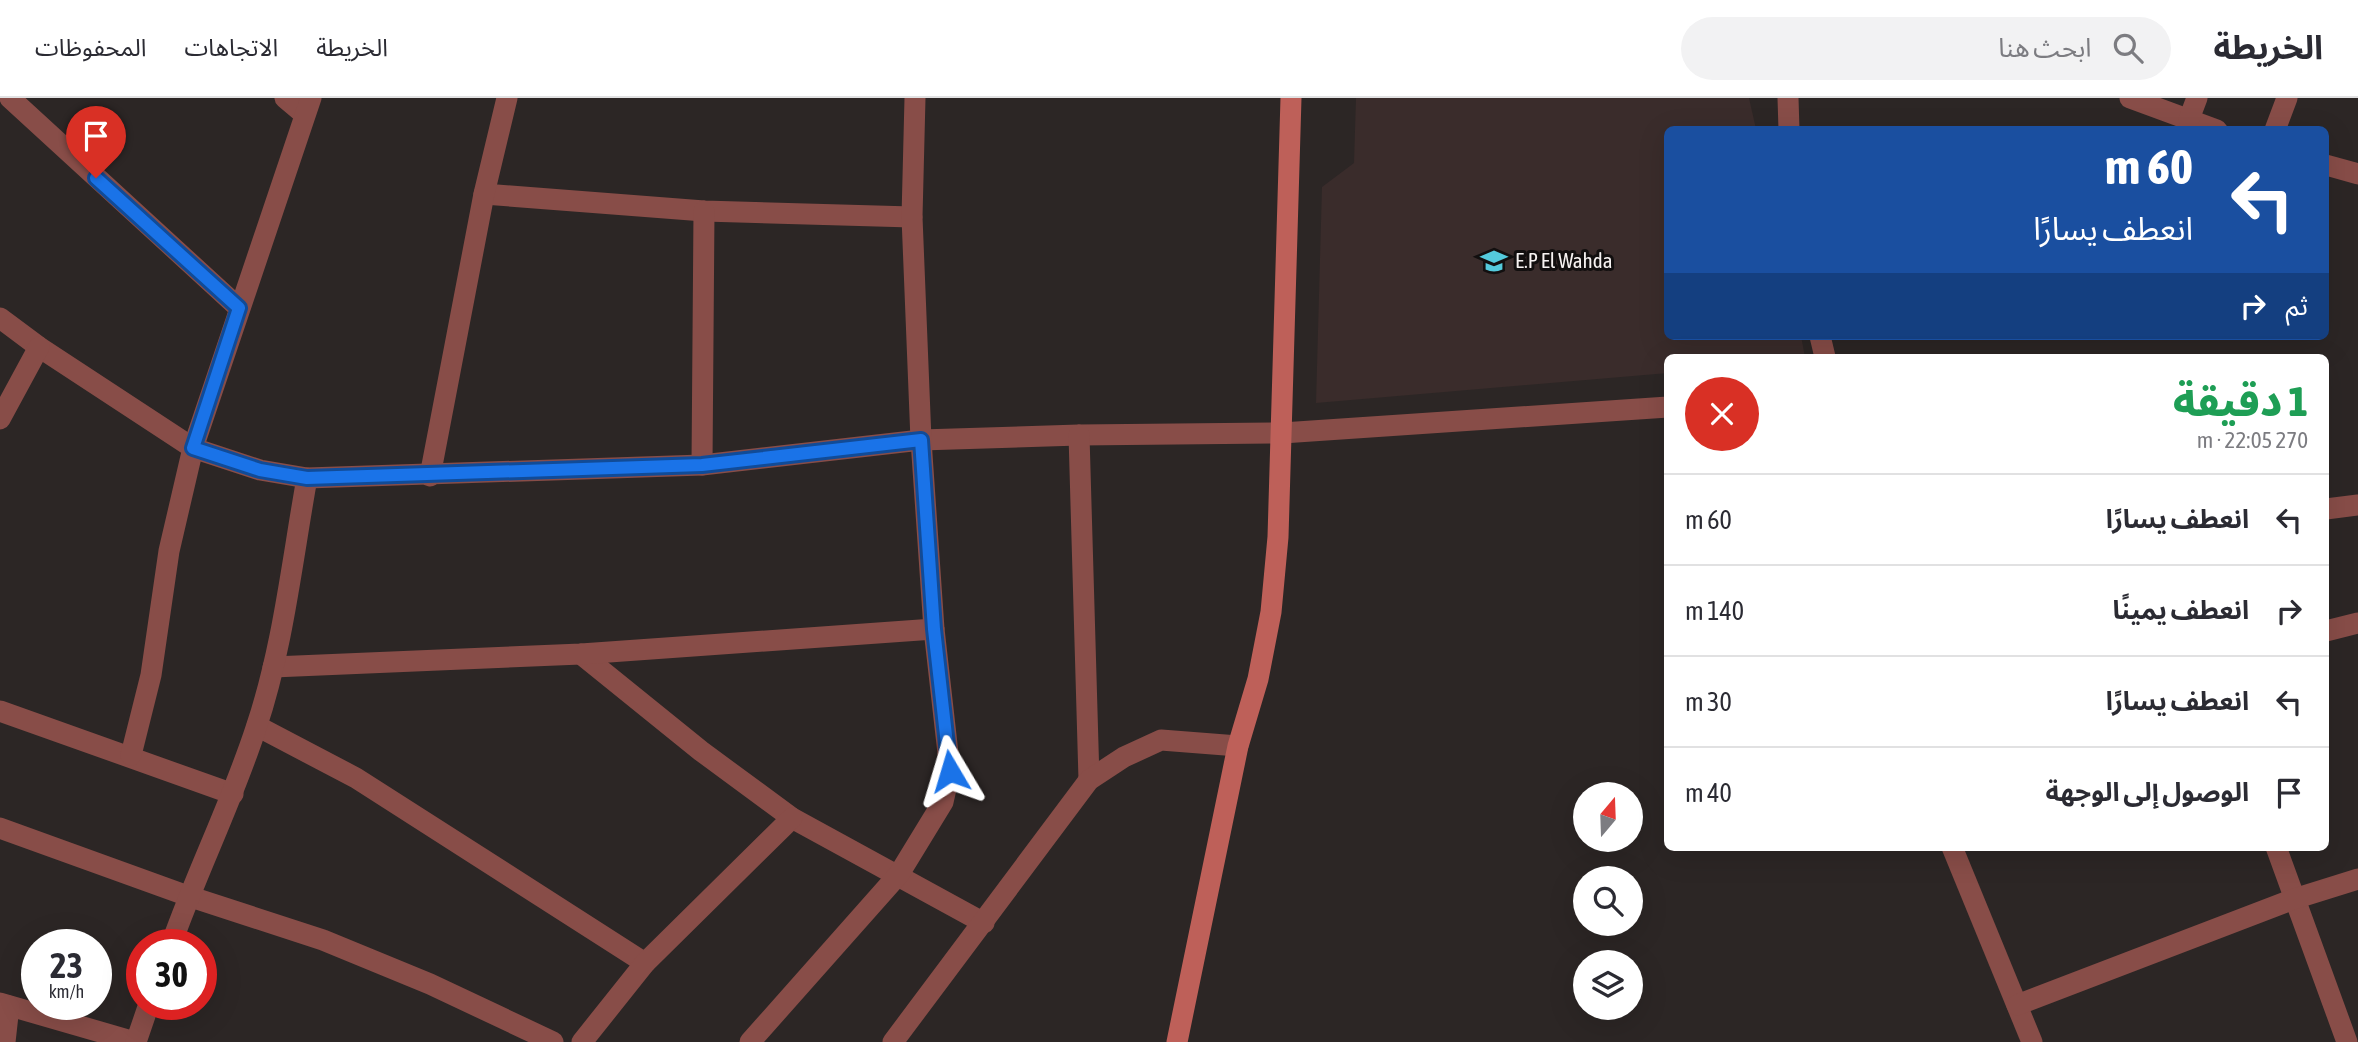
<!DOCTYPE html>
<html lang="ar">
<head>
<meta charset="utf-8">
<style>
  body { margin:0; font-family:"Asap Condensed","Noto Sans Arabic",sans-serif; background:#f2f2f3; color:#2b2b33; direction:rtl; height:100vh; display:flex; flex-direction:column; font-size:26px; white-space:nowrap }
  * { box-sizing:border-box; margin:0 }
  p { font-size:23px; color:#7c7c81 }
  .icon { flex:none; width:38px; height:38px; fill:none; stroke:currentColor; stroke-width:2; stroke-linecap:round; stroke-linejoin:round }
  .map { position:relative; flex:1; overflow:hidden; direction:ltr }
  .sheet { position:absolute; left:1664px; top:256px; width:665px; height:497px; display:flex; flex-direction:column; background:#fff; border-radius:10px; box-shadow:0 7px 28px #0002; direction:rtl }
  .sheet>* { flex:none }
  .guide { position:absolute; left:1664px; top:28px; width:665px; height:214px; border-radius:10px; box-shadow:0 7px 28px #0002; direction:rtl; background:#1a4fa0; color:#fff; overflow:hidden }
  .needle { width:46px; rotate:19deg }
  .buttons { position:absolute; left:1573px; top:684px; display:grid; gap:14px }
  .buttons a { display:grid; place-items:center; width:70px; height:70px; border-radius:50%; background:#fff; box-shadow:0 7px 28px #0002; font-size:35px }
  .speed { position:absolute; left:21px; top:831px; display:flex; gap:14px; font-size:35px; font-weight:700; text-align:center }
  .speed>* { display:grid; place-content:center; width:91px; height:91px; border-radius:50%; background:#fff; box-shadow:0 7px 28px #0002; line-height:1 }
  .speed small { font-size:18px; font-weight:400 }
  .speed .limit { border:10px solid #d22; background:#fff; color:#111 }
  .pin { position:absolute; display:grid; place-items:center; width:60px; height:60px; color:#fff; margin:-72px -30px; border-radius:50% 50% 50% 0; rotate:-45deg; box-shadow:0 0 7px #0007 }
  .pin .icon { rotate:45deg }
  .me { position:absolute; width:77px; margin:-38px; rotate:353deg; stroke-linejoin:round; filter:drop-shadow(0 0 5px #0008) }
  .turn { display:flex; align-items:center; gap:24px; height:147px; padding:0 21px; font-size:32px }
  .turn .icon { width:91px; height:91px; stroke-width:2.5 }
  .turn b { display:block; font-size:49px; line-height:60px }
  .then { display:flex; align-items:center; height:66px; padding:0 21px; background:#0003; gap:14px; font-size:26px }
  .round { display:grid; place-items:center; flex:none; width:74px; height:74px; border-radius:37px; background:#f2f2f3 }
  .summary { display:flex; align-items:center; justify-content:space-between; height:119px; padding:0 21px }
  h1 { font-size:42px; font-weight:800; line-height:52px; color:#1e9e55 }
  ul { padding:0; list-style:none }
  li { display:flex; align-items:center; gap:21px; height:91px; padding:0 21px; border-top:2px solid #e1e1e2 }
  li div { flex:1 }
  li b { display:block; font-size:26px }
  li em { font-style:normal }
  header { display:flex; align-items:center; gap:42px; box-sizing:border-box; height:98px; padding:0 35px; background:#fff; border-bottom:2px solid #e1e1e2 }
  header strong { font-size:33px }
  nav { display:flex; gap:38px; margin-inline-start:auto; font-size:24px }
  .search { width:490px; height:63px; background:#f2f2f3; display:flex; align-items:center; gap:18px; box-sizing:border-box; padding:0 24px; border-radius:38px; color:#7c7c81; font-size:26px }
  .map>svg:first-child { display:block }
  .built { fill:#3a2c2b }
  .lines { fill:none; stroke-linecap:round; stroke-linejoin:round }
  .street { stroke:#884d48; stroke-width:21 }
  .secondary { stroke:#be6059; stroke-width:21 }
  .route-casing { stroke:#114b97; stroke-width:18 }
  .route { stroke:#1a73e8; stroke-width:12 }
  .labels { text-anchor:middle; stroke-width:6; stroke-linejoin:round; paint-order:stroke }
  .poi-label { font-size:21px; fill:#f7f3f2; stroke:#120f0f; text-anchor:start }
</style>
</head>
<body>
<header>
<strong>الخريطة</strong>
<div class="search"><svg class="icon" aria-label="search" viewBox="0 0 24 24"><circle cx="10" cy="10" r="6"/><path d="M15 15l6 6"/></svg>ابحث هنا</div>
<nav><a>الخريطة</a><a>الاتجاهات</a><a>المحفوظات</a></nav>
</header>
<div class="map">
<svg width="2358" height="944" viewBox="0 0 2358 944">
  <rect width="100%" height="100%" fill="#2c2625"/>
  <path class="built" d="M 1356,0 L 1749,0 L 1756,31 L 1668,32 L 1668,238 L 1801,238 L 1805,259 L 1668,259 L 1668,275 L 1316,305 L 1322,89 L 1354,65 Z"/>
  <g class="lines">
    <g class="street">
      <path d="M 10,0 L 239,210"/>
      <path d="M 285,0 L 304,16"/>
      <path d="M 1788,0 L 1789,32"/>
      <path d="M 2130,0 L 2217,32"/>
      <path d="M 2189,21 L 2197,0"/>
      <path d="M 2275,32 L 2287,0"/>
      <path d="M 2326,67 L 2358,76"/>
      <path d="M 484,96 L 704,113 L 912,119"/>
      <path d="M 0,220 L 39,249 L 193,350 L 260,372 L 307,380 L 702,367 L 921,342 L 1079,337 L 1282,335 L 1668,309"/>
      <path d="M 1820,238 L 1825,259"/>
      <path d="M 0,321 L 39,249"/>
      <path d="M 1079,337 L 1089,682"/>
      <path d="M 702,367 L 704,113"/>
      <path d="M 430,378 L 484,96 L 507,0"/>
      <path d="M 2326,411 L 2358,407"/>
      <path d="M 2326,533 L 2358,525"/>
      <path d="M 581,556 L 701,653 L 792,720 L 984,825"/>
      <path d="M 273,569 L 581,556 L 934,531"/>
      <path d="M 0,613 L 233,696"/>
      <path d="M 257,628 L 356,680 L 645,865"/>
      <path d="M 131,657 L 151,577 L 169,453 L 193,350 L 311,0"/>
      <path d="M 0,730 L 188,798 L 323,842 L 430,886 L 553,944"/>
      <path d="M 1952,749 L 2032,944"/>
      <path d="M 2276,749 L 2347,944"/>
      <path d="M 171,847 C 197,773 232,704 256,630 C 283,550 292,463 307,380"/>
      <path d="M 0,905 L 135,944"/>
      <path d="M 2017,907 L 2294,801 L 2358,781"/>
      <path d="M 5,944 L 9,908"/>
      <path d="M 136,944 L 149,906"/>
      <path d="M 582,944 L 645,865 L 792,720"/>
      <path d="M 750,944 L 899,776 L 943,704 L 950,673 L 934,531 L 921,342 L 912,119 L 915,0"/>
      <path d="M 893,944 L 1089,682 L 1124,659 L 1161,642 L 1238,648"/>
    </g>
    <path class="secondary" d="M 1177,944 L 1238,648 L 1258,581 L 1271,514 L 1278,439 L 1291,0"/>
  </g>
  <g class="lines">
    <g class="route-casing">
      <path id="route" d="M 96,80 L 239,210 L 193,350 L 260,372 L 307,380 L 702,367 L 921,342 L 934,531 L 950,673"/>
    </g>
    <use href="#route" class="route"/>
  </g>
  <defs>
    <g id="school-bare" transform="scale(2.1)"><path d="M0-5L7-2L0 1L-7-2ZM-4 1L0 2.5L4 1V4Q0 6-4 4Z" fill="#54cadc" stroke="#120f0f" stroke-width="2.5" paint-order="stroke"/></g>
  </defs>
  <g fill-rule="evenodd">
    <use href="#school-bare" x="1494" y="163"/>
  </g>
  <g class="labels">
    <g class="poi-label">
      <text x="1515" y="170">E.P El Wahda</text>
    </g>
  </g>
</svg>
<div class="buttons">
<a><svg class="needle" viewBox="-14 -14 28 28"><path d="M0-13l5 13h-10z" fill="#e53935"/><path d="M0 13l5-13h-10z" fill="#7c7c81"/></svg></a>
<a><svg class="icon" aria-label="search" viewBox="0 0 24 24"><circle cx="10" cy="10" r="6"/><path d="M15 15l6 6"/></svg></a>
<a><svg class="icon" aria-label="layers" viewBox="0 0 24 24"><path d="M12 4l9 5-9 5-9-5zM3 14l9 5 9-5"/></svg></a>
</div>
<div class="speed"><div>23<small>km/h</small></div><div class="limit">30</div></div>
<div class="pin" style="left:96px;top:80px;background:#d93025"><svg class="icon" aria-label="arrive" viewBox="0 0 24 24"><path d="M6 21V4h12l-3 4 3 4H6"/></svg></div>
<svg class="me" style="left:950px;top:673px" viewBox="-20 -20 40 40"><path d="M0-17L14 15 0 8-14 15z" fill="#1a73e8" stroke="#fff" stroke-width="4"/></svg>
<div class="guide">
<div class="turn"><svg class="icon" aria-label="left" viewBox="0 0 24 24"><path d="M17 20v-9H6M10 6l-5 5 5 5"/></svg><div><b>60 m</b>انعطف يسارًا</div></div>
<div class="then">ثم<svg class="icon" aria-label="right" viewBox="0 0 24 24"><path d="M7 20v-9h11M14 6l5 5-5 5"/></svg></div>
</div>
<section class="sheet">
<div class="summary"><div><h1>1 دقيقة</h1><p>270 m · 22:05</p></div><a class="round" style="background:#d93025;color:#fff"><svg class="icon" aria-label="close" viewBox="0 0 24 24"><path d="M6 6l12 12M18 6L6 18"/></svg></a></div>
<ul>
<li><svg class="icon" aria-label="left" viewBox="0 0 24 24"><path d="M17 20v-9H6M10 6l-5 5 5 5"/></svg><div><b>انعطف يسارًا</b></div><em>60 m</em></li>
<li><svg class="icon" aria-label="right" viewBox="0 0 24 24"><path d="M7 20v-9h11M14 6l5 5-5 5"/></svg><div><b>انعطف يمينًا</b></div><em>140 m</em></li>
<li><svg class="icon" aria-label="left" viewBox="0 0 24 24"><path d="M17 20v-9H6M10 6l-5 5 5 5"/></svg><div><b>انعطف يسارًا</b></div><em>30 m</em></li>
<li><svg class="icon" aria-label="arrive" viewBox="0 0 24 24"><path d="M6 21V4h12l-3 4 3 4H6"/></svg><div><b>الوصول إلى الوجهة</b></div><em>40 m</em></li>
</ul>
</section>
</div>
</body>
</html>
